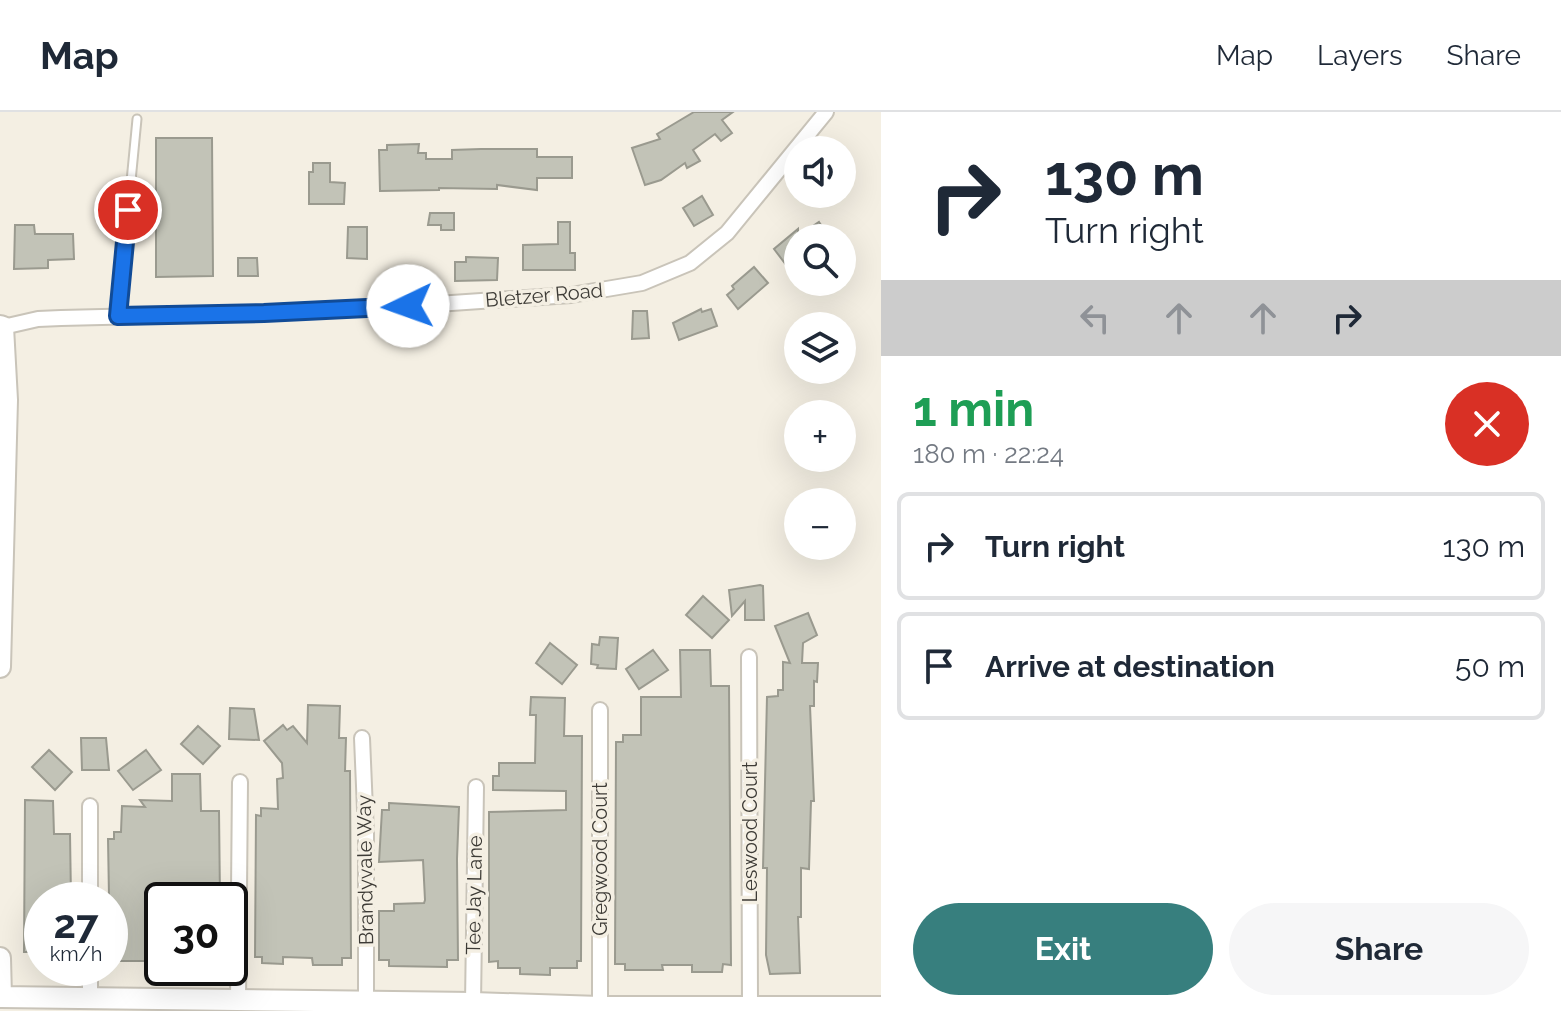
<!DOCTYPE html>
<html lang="en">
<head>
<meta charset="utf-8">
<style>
  body { margin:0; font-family:Raleway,sans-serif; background:#f6f6f7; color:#1f2937; height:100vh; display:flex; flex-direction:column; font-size:30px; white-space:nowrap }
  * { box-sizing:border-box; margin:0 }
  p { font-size:26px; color:#747a83 }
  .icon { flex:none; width:44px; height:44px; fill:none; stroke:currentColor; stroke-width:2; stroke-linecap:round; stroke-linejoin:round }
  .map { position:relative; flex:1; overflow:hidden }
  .panel { display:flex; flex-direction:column; background:#fff; width:680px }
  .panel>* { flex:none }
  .guide { background:#fff; color:#1f2937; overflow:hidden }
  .tools { position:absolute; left:784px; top:24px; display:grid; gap:16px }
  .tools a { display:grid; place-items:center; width:72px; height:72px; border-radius:50%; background:#fff; box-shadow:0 8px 32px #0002; font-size:40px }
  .speed { position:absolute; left:24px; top:770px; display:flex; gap:16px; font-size:40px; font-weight:700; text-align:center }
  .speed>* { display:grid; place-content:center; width:104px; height:104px; border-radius:50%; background:#fff; box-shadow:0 8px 32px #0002; line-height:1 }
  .speed small { font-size:20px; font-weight:400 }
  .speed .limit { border:4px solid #111; border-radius:12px; background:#fff; color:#111 }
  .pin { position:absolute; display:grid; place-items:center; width:68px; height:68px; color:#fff; margin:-34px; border:4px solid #fff; border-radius:50%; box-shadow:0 2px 8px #0007 }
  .me { position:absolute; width:88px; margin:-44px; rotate:267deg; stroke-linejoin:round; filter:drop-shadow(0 0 6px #0008) }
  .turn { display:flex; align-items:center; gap:28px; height:168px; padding:0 32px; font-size:36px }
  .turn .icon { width:104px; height:104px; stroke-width:2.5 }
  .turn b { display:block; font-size:56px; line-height:68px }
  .lanes { display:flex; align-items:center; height:76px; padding:0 32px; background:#0003; justify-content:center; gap:40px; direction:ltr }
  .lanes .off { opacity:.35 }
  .round { display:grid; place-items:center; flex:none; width:84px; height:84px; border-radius:42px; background:#f6f6f7 }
  .summary { display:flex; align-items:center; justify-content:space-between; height:136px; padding:0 32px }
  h1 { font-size:48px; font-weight:700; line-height:60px; color:#1e9e55 }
  .action { display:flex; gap:16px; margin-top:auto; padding:16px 32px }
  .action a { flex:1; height:92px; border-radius:48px; background:#377f7e; color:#fff; font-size:32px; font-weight:700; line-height:92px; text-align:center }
  .action a+a { background:#f6f6f7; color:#1f2937 }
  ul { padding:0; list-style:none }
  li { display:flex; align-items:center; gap:24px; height:108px; margin:0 16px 12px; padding:0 16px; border:4px solid #e0e1e3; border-radius:12px }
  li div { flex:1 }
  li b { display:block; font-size:30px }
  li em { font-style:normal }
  header { display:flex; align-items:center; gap:48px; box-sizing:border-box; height:112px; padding:0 40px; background:#fff; border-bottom:2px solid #e0e1e3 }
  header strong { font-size:38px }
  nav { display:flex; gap:44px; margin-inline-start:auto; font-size:28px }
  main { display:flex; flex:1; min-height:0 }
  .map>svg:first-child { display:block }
  .building { fill:#c2c3b7; stroke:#9a9a8f; stroke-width:2 }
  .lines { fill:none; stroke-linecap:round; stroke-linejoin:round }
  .lane-casing { stroke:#c9c4b9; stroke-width:11 }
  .street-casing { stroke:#c9c4b9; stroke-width:18 }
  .secondary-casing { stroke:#c9c4b9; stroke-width:24 }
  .lane { stroke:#fff; stroke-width:7 }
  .street { stroke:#fff; stroke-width:14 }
  .secondary { stroke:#fff; stroke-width:20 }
  .route-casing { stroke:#114b97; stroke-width:20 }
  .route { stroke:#1a73e8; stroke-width:14 }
  .labels { text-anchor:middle; stroke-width:7; stroke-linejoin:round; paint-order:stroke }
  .street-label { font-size:20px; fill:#3d3b36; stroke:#f4efe3 }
</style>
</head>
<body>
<header>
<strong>Map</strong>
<nav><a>Map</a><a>Layers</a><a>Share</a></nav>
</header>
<main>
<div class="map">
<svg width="881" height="899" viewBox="0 0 881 899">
  <rect width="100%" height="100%" fill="#f4efe3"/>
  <g class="building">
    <path d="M 694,0 L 733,0 L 722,8 L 732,21 L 721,29 L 715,22 L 693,38 L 700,49 L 687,56 L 685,51 L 661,68 L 645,73 L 632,36 L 660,27 L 657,22 Z"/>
    <path d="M 156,26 L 212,26 L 213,164 L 156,165 Z"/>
    <path d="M 419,32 L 418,41 L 426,41 L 426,47 L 452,47 L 452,38 L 481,37 L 537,37 L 537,45 L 572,45 L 572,66 L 537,66 L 537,78 L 497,73 L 497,77 L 439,76 L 439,78 L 380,79 L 379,38 L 387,38 L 387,33 Z"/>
    <path d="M 313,51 L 330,51 L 330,70 L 345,71 L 344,92 L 309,92 L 309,60 L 313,60 Z"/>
    <path d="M 702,84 L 713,103 L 694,114 L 683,96 Z"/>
    <path d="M 430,101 L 454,101 L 454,118 L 441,118 L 441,113 L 428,113 Z"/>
    <path d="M 558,110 L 570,110 L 570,141 L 575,141 L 575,158 L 523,158 L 523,133 L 558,132 Z"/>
    <path d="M 819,110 L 830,126 L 798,126 L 798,145 L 787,154 L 774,137 L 798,117 L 798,124 Z"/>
    <path d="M 15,113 L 34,113 L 35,122 L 73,122 L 74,147 L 48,148 L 48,156 L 14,157 Z"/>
    <path d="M 348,115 L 367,115 L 367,147 L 347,146 Z"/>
    <path d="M 466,145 L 498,146 L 497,168 L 455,169 L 455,150 L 466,150 Z"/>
    <path d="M 238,146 L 257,146 L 258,164 L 238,164 Z"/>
    <path d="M 754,155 L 768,171 L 738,197 L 727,183 L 734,177 L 732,174 Z"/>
    <path d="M 701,197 L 702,200 L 711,197 L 717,214 L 679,228 L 673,211 Z"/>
    <path d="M 633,199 L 647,199 L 649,226 L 632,227 Z"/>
    <path d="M 760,473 L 763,474 L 764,508 L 745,508 L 745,489 L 732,504 L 729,478 Z"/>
    <path d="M 703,484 L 729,508 L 712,526 L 686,503 Z"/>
    <path d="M 808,501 L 817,523 L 803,531 L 802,551 L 818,551 L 817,570 L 814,569 L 814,594 L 810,594 L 814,689 L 811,689 L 809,757 L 801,756 L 801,805 L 798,805 L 800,861 L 770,862 L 766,843 L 767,756 L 763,756 L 767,585 L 778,584 L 778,578 L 783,578 L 783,550 L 790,551 L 775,514 Z"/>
    <path d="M 600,525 L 618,526 L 616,557 L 597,556 L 598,553 L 591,552 L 592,532 L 599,533 Z"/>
    <path d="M 550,531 L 577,553 L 562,572 L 536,551 Z"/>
    <path d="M 653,538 L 668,558 L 639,577 L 626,557 Z"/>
    <path d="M 680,538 L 710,538 L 711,574 L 729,574 L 731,853 L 723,852 L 722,860 L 692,860 L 692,853 L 662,853 L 663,858 L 625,858 L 625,852 L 615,852 L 616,630 L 623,630 L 623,623 L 641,623 L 641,585 L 681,585 Z"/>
    <path d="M 531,585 L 565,586 L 564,624 L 582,624 L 581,849 L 577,849 L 577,856 L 550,856 L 550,863 L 520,862 L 520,856 L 498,856 L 498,849 L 489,850 L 489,700 L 566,698 L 566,679 L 493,678 L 493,664 L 499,664 L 499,651 L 535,651 L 536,603 L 530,603 Z"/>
    <path d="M 308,593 L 340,594 L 339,626 L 346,626 L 345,659 L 350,659 L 351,846 L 342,846 L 342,853 L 313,853 L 312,846 L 283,845 L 283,852 L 262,851 L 262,845 L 255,845 L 256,703 L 261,704 L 261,696 L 278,697 L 277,667 L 283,666 L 282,651 L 264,629 L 283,613 L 287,618 L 293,614 L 307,631 Z"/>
    <path d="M 230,596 L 254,597 L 259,628 L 229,627 Z"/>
    <path d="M 198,614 L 220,634 L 203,652 L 181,632 Z"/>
    <path d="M 81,626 L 106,626 L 109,658 L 82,658 Z"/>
    <path d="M 49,638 L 72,660 L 55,678 L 32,655 Z"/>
    <path d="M 146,638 L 161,658 L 133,678 L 118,659 Z"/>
    <path d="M 172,662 L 200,662 L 201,699 L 219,699 L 220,788 L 155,788 L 154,849 L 114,849 L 114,842 L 110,842 L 108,727 L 114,727 L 114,720 L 121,720 L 122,694 L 145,695 L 140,688 L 172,689 Z"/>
    <path d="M 25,688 L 53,689 L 54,722 L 70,722 L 71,786 L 42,788 L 42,840 L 24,840 Z"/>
    <path d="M 389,691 L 459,695 L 457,747 L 458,848 L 447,848 L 447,855 L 389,854 L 389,848 L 379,848 L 379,799 L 394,799 L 394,792 L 424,791 L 425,788 L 423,748 L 379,750 L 382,698 L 389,698 Z"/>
  </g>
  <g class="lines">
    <g class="lane-casing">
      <path id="lane" d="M 118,204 L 137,7"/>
    </g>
    <g class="street-casing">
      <g id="street">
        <path d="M 3,215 L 38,207 L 61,206 L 264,201 L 437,192 L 571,183 L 642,171 L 690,151 L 727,121 L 826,0"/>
        <path d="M 749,545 L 750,895"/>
        <path d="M 600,598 L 600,895"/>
        <path d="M 362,626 L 366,722 L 366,890"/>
        <path d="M 90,694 L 90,788"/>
        <path d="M 90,856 L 90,886"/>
        <path d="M 238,888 L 240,670"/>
        <path d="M 473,891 L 476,675"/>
      </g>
    </g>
    <g class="secondary-casing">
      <g id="secondary">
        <path d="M 0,214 L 3,215 L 7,288 L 0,555"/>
        <path d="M 0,846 L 1,885 L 473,891 L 600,895 L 881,895"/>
      </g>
    </g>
    <use href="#lane" class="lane"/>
    <use href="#street" class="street"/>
    <use href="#secondary" class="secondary"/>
  </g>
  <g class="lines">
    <g class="route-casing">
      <path id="route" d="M 128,98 L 118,204 L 264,201 L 408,194"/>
    </g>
    <use href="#route" class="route"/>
  </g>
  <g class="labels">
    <g class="street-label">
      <text transform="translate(544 183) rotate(-5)" y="7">Bletzer Road</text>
      <text transform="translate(750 720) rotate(-90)" y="7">Leswood Court</text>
      <text transform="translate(600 747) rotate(-90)" y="7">Gregwood Court</text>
      <text transform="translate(365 758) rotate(-91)" y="7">Brandyvale Way</text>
      <text transform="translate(474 783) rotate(-89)" y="7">Tee Jay Lane</text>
    </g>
  </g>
</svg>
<div class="tools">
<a><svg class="icon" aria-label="sound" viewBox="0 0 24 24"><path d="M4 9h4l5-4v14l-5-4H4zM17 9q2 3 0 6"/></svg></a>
<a><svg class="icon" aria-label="search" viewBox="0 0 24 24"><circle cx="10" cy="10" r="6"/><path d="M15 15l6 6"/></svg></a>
<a><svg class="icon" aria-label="layers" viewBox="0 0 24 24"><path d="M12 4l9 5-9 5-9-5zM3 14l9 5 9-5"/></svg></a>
<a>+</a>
<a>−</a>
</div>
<div class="speed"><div>27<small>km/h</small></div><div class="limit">30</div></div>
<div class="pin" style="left:128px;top:98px;background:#d93025"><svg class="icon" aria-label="arrive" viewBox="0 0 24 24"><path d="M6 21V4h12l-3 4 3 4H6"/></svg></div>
<svg class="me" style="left:408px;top:194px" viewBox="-20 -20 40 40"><circle r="19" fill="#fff"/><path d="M0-13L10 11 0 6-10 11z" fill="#1a73e8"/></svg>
</div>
<section class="panel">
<div class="guide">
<div class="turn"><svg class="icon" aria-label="right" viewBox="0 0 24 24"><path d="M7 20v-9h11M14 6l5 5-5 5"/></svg><div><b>130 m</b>Turn right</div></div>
<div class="lanes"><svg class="icon off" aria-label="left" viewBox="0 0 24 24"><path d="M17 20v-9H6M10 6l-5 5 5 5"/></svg><svg class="icon off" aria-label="ahead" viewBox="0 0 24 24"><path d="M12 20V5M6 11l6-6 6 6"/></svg><svg class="icon off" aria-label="ahead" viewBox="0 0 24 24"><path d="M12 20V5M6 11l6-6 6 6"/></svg><svg class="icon" aria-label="right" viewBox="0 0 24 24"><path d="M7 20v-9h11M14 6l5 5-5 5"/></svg></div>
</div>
<div class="summary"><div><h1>1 min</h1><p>180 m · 22:24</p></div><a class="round" style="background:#d93025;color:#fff"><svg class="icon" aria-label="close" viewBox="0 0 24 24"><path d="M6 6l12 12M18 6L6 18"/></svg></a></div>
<ul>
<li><svg class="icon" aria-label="right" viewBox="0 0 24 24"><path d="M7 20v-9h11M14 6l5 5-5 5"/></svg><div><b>Turn right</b></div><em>130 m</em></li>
<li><svg class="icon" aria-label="arrive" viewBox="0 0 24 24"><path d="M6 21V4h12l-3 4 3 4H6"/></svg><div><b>Arrive at destination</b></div><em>50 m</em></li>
</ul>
<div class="action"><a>Exit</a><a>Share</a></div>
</section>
</main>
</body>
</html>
